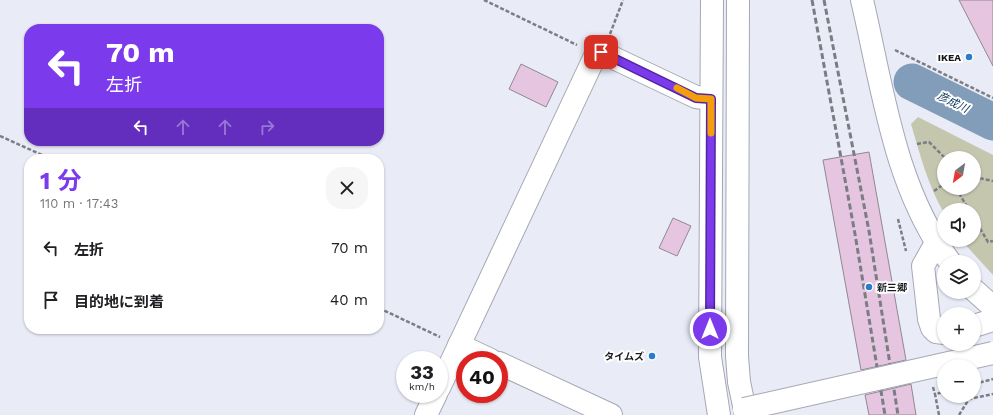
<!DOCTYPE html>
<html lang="ja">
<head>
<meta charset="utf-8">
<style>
  body { margin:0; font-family:"Work Sans","Noto Sans JP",sans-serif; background:#f6f6f6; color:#202124; height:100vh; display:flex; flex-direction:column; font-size:15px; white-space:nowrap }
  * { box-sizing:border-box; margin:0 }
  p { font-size:13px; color:#757577 }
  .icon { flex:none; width:22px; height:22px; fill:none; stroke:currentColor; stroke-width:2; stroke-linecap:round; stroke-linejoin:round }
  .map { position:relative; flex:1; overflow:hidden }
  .sheet { position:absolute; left:24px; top:154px; width:360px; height:180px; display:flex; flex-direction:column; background:#fff; border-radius:16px; box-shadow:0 1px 3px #0004 }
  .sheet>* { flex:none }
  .banner { position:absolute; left:24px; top:24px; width:360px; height:122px; border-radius:16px; box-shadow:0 1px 3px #0004; background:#7c3aed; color:#fff; overflow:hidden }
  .needle { width:26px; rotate:211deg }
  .fabs { position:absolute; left:937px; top:151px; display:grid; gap:8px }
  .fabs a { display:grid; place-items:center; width:44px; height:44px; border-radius:50%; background:#fff; box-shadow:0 1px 3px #0004; font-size:20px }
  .speed { position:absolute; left:396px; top:351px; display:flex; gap:8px; font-size:20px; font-weight:700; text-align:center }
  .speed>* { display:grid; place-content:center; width:52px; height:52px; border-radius:50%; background:#fff; box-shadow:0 1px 3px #0004; line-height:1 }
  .speed small { font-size:10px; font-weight:400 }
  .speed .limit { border:6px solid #d22; background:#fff; color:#111 }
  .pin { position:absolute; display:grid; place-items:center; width:34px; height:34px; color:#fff; margin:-17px; border-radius:8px; box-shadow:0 2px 6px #0006 }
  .me { position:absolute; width:44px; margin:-22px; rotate:0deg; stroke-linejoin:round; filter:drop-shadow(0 0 3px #0008) }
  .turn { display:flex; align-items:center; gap:14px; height:84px; padding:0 16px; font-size:18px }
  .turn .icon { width:52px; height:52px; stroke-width:2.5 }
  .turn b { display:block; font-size:28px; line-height:34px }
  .lanes { display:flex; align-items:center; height:38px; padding:0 16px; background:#0003; justify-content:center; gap:20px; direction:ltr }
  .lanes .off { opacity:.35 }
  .round { display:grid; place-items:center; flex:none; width:42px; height:42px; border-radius:16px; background:#f6f6f6 }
  .overview { display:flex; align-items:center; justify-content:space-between; height:68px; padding:0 16px }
  h1 { font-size:24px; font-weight:700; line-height:30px; color:#7c3aed }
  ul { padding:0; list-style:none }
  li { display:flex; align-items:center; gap:12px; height:52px; padding:0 16px }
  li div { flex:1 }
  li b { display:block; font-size:15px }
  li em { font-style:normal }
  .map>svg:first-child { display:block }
  .green { fill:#c4c7ae; fill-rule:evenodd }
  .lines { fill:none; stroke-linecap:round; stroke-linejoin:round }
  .river { stroke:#829db9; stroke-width:37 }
  .building { fill:#e5c5e0; stroke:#918890 }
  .minor-casing { stroke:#a5a8b2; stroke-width:24 }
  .tertiary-casing { stroke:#a5a8b2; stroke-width:24 }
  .path { stroke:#7c7e85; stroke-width:2.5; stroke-dasharray:4 2; stroke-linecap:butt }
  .minor { stroke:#fff; stroke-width:22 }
  .tertiary { stroke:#fff; stroke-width:22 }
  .rail { stroke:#7b7d84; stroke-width:3; stroke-dasharray:6 3; stroke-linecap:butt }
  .tertiary-bridge-casing { stroke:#a5a8b2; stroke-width:24; stroke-linecap:butt }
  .tertiary-bridge { stroke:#fff; stroke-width:22 }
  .route-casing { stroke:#51269a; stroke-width:10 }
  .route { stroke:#7c3aed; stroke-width:7 }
  .slow { stroke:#f59e0b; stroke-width:7 }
  .poi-dot { fill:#297cca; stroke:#fff; stroke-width:1.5 }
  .labels { text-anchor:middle; stroke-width:4; stroke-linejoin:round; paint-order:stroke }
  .poi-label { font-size:10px; font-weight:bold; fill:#18191d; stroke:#fff; text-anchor:end }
  .water-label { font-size:11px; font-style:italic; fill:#043257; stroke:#fff }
</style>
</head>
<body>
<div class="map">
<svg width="993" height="415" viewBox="0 0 993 415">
  <rect width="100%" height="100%" fill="#e9ecf7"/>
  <path class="green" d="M 918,117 L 993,155 L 993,275 L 961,240 L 974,240 L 974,210 L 944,210 L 944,213 C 928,185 920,155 911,124 ZM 944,158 L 974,158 L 974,188 L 944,188 Z"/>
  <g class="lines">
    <path class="river" d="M 912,82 L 993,122"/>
  </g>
  <g class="building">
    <path d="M 959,0 L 993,0 L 993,66 Z"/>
    <path d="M 521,64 L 558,82 L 546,107 L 509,89 Z"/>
    <path d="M 869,152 L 906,360 L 861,370 L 823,160 Z"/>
    <path d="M 673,218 L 691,226 L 677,256 L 659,248 Z"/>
    <path d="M 911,384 L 916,415 L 869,415 L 865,395 Z"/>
  </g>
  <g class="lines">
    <g class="minor-casing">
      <g id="minor">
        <path d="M 936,243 L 923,266 L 929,319 L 932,328 L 936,332 L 944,333"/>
        <path d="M 974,326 L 993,320"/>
        <path d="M 459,345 L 491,360"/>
        <path d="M 499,363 L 611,415"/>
        <path d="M 439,388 L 596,54 L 601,52 L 696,97 L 711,99"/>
        <path d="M 426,415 L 436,394"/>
      </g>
    </g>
    <g class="tertiary-casing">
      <g id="tertiary">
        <path d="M 712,0 L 710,357 L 719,415"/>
        <path d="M 738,0 L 737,356 L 739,382 L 746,415"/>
        <path d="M 862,0 C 883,89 894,187 950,262"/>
        <path d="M 974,290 L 993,307"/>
      </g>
    </g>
    <g class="path">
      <path d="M 484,0 L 577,45"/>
      <path d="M 610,34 L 623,0"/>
      <path d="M 895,50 L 993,98"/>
      <path d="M 0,136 L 51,159"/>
      <path d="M 917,144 L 929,142 L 945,158"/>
      <path d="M 974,177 L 993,181"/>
      <path d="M 956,188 L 969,210"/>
      <path d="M 934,191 L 944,184"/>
      <path d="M 974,218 L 988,242 L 993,241"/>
      <path d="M 898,219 L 906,251"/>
      <path d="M 379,308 L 440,337"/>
      <path d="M 974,384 L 993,379"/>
      <path d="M 933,387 L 935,394"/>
      <path d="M 939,415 L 935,394 L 944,392"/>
      <path d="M 959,415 L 969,399 L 993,394"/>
    </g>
    <use href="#minor" class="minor"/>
    <use href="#tertiary" class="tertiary"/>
    <g class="rail">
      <path d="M 812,0 L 855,234 L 885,415"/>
      <path d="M 824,0 L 869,231 L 898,415"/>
    </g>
    <g class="tertiary-bridge-casing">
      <path id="tertiary-bridge" d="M 744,409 L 993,353"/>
    </g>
    <use href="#tertiary-bridge" class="tertiary-bridge"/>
  </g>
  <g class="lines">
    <g class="route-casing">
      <path id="route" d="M 601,52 L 696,98 L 711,99 L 710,329"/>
    </g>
    <use href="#route" class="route"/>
    <path class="slow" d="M 677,88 L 696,98 L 711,99 L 711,133"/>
  </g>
  <g class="poi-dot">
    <circle cx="969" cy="57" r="4"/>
    <circle cx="869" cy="287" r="4"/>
    <circle cx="652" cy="356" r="4"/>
  </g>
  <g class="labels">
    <g class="poi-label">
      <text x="961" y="61">IKEA</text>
      <text x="877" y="291" text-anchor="start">新三郷</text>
      <text x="644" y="360">タイムズ</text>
    </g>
    <g class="water-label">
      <text transform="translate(953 102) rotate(26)" y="4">彦成川</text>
    </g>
  </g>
</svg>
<div class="fabs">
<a><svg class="needle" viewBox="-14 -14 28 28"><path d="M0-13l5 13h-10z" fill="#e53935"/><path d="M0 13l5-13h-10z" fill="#757577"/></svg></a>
<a><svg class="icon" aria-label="sound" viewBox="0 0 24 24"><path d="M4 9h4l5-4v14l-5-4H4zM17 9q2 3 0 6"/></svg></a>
<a><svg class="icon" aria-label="layers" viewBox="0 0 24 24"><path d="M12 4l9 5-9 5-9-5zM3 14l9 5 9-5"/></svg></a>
<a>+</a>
<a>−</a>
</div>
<div class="speed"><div>33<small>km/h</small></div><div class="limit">40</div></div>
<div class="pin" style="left:601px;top:52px;background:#d93025"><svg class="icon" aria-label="arrive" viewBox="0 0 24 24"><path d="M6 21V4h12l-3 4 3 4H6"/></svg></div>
<svg class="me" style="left:710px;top:329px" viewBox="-20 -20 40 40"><circle r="17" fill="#7c3aed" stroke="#fff" stroke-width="3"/><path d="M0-11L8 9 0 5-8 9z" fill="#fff"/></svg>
<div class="banner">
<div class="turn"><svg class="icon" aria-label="left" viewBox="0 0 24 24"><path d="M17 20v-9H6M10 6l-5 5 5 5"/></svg><div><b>70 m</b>左折</div></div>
<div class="lanes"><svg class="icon" aria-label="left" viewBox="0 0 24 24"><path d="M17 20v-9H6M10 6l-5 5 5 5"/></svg><svg class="icon off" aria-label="ahead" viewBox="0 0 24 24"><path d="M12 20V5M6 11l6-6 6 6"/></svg><svg class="icon off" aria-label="ahead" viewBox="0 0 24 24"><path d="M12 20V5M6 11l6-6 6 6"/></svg><svg class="icon off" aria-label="right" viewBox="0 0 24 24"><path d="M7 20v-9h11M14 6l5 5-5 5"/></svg></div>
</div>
<section class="sheet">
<div class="overview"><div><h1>1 分</h1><p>110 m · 17:43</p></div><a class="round"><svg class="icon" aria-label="close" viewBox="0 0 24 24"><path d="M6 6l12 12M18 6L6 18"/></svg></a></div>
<ul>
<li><svg class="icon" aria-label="left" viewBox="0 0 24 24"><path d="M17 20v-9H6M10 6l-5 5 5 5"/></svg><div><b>左折</b></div><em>70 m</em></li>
<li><svg class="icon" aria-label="arrive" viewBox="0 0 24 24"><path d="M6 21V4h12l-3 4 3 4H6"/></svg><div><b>目的地に到着</b></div><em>40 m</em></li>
</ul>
</section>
</div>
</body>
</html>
